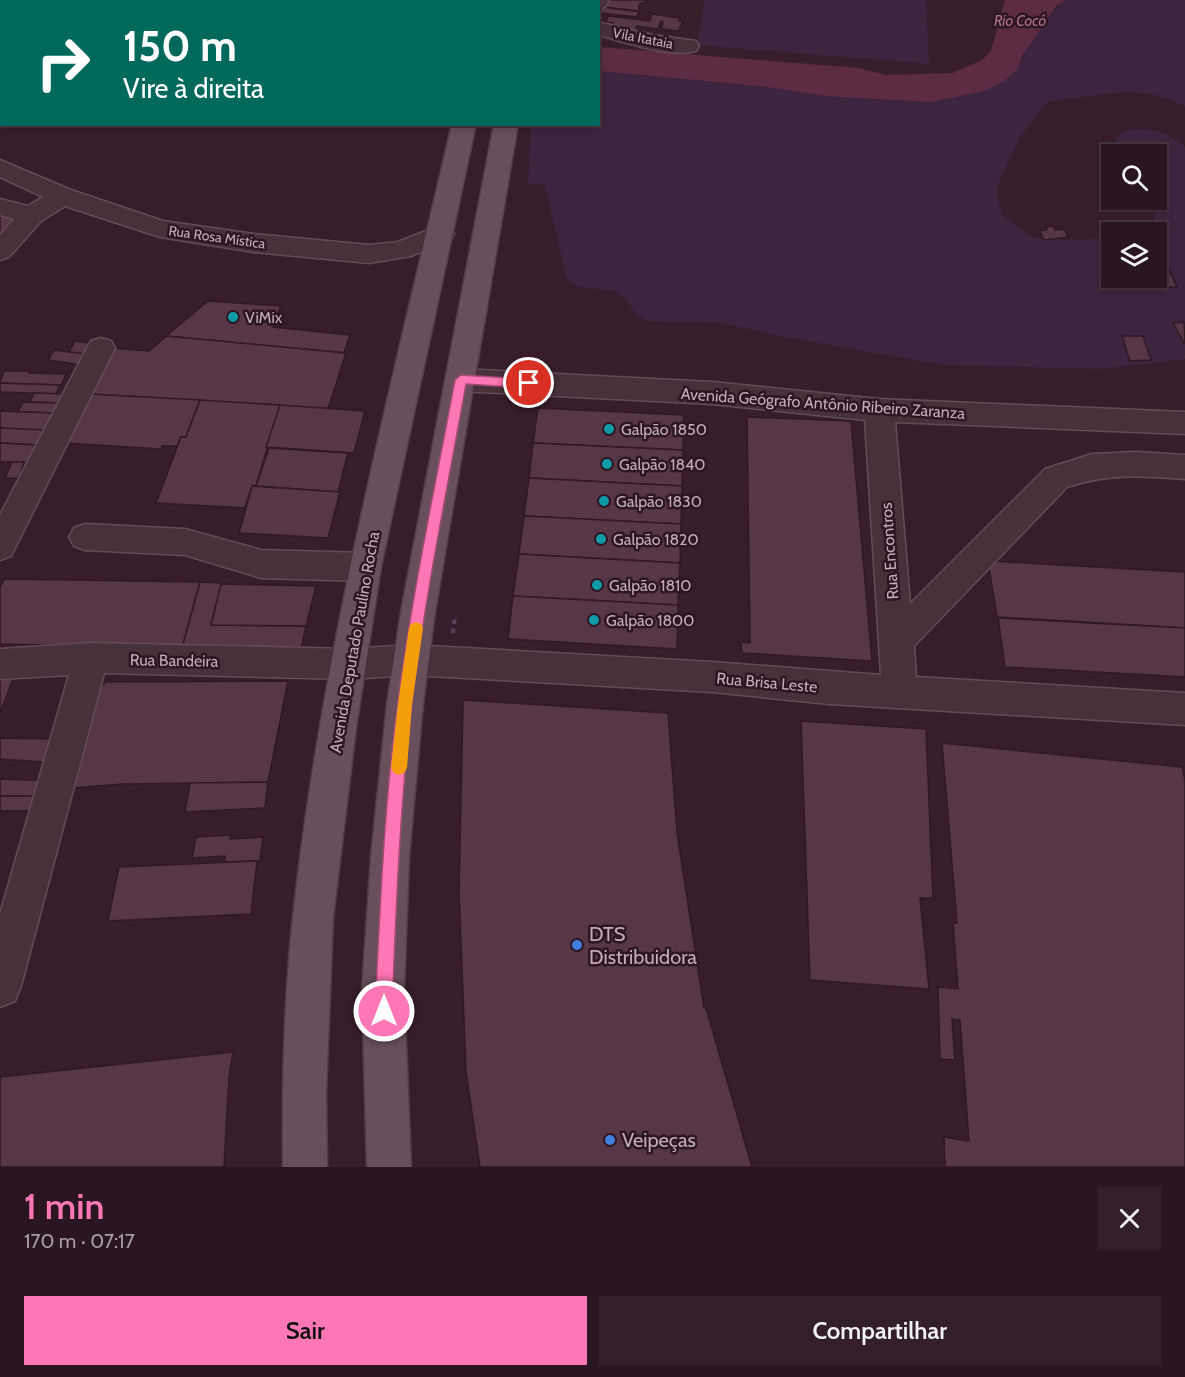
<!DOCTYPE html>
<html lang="pt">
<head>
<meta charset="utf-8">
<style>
  body { margin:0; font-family:Cabin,sans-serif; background:#321f29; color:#f1f3f6; height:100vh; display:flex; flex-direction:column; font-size:22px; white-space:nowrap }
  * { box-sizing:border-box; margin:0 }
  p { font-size:20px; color:#a59fa5 }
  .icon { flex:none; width:33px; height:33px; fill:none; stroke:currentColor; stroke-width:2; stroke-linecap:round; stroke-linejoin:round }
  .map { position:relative; height:1167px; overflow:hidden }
  .side { display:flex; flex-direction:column; background:#2a1620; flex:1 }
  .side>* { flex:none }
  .top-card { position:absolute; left:0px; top:0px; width:600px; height:126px; box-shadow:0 3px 9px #0003,0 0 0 2px #46353e; background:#00695c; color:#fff; overflow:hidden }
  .fabs { position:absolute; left:1101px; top:144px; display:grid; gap:12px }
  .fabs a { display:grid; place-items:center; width:66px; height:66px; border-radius:0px; background:#2a1620; box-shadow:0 3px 9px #0003,0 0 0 2px #46353e; font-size:30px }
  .pin { position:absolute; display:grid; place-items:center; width:51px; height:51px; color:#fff; margin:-26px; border:3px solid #fff; border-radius:50%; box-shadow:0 2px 6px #0007 }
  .me { position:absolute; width:66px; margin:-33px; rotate:0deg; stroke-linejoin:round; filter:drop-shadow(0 0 4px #0008) }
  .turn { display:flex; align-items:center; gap:21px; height:126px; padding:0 24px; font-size:27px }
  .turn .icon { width:78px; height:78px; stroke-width:2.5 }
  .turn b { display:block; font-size:42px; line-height:51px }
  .round { display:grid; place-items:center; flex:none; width:63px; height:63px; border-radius:0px; background:#321f29 }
  .summary { display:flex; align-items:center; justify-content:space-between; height:102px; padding:0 24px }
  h1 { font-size:36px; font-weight:600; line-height:45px; color:#ff77b4 }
  .cta { display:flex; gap:12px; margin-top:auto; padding:12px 24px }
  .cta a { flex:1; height:69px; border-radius:0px; background:#ff77b4; color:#111; font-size:24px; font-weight:600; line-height:69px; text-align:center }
  .cta a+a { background:#321f29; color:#f1f3f6 }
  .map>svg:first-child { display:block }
  .green { fill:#3d2540 }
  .water { fill:#5d2c43 }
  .building { fill:#573646; stroke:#2f1923; stroke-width:1.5 }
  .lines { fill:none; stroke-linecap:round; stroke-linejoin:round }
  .minor-casing { stroke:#644c57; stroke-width:3 }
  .major-casing { stroke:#523b45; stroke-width:3 }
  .path { stroke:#5b4159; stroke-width:4; stroke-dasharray:4.5 4.5; stroke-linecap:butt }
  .minor { fill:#49313c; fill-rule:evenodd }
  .major { fill:#694f5c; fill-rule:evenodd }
  .route { fill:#ff77b4; stroke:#a64d75; stroke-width:1.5 }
  .slow { fill:#f59e0b }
  .culture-dot { fill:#0f9aa8; stroke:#2d1722; stroke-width:2 }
  .shop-dot { fill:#3f7fe0; stroke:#2d1722; stroke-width:2 }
  .labels { text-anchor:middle; stroke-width:5; stroke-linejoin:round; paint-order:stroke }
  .far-street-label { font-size:14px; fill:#c6abb7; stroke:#2d1722 }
  .far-water-label { font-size:15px; font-style:italic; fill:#b27190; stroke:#2d1722 }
  .poi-label { font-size:16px; fill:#c6abb7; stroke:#2d1722; text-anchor:start }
  .street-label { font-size:16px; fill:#c6abb7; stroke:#2d1722 }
  .near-poi-label { font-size:20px; fill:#c6abb7; stroke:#2d1722; text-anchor:start }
</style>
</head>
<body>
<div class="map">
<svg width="1185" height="1167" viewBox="0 0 1185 1167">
  <rect width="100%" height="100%" fill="#381e2b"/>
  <g class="green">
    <path d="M 705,0 L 926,0 L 929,64 L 697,45 Z"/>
    <path d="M 1067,0 L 1185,0 L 1185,107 C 1145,81 1092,97 1047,102 L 1020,137 L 996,189 L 1002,215 L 1032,237 L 1070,240 L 1111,238 L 1112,278 L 1156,278 L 1156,232 L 1135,232 L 1154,219 L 1157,198 L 1156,154 L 1122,154 L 1114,142 L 1123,131 C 1149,126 1165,130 1185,147 L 1185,359 L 1100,369 L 944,365 L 779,336 L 718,322 L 649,321 C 629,314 633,301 618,293 C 600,284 578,296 566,276 L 545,185 L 528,183 L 531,125 L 598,124 L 599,71 L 768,87 L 1018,69 C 1025,48 1048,11 1067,0 Z"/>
  </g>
  <path class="water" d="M 1005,0 L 1067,0 L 1056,6 L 1022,56 L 1018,69 L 1004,81 L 984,91 L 930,102 L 826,96 L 768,87 L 599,71 L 599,47 L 858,68 L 886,75 L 953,73 L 982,60 L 991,51 Z"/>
  <g class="building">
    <path d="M 607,0 L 646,0 L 646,3 L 640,3 L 638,11 L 604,7 Z"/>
    <path d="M 602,7 L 626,10 L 640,12 L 636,17 L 600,13 Z"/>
    <path d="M 652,14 L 680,18 L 679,21 L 683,22 L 678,31 L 661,29 L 663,22 L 661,21 L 658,29 L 637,26 L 635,32 L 611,28 L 613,23 L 606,22 L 608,16 L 650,21 Z"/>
    <path d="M 0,213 L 12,216 L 13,221 L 0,235 Z"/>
    <path d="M 1053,226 L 1055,230 L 1064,229 L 1068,237 L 1044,240 L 1040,231 L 1047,230 L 1046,227 Z"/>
    <path d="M 1156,255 L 1162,255 L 1177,287 L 1161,287 L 1156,278 Z"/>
    <path d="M 208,301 L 281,306 L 273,327 L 350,335 L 344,353 L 166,336 Z"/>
    <path d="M 1184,322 L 1185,343 L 1184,343 L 1173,323 Z"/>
    <path d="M 166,336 L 346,353 L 328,409 L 92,394 L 114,348 L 149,351 Z"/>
    <path d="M 1122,336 L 1143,336 L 1151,360 L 1130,361 Z"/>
    <path d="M 75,341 L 90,343 L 85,354 L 69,352 Z"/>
    <path d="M 54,350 L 86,354 L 81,365 L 48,360 Z"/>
    <path d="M 4,371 L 30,371 L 29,373 L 66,374 L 61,385 L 0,383 Z"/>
    <path d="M 0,383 L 60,385 L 56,394 L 0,392 Z"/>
    <path d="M 34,393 L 67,394 L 63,403 L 30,402 Z"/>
    <path d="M 89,394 L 200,400 L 186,437 L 181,437 L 177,446 L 162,446 L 161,449 L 65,443 Z"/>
    <path d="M 200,400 L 280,405 L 256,486 L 252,486 L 245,508 L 156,503 L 181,437 L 186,437 Z"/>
    <path d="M 23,402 L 61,403 L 55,413 L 18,412 Z"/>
    <path d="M 280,405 L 365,411 L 354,453 L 266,447 Z"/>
    <path d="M 538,408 L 684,415 L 683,450 L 533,443 Z"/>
    <path d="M 0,411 L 55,413 L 47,430 L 6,429 L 0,427 Z"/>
    <path d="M 747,417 L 851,421 L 872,661 L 742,653 L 741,642 L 750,643 Z"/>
    <path d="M 0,428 L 46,430 L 38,445 L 0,443 Z"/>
    <path d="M 0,443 L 38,445 L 30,462 L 0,462 Z"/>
    <path d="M 533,443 L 683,450 L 682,486 L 529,478 Z"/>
    <path d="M 269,448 L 348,453 L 338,492 L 256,486 Z"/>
    <path d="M 12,462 L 24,462 L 19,478 L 5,478 Z"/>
    <path d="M 529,478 L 682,486 L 681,524 L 524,516 Z"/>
    <path d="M 252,486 L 340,492 L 328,538 L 239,533 Z"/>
    <path d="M 524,516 L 681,524 L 680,563 L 519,554 Z"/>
    <path d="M 519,554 L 680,563 L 678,605 L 513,596 Z"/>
    <path d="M 988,561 L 1185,572 L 1185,628 L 997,617 Z"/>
    <path d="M 4,579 L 200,582 L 182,648 L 0,644 L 0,588 Z"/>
    <path d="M 200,582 L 222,583 L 211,625 L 306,626 L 301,649 L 182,648 Z"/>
    <path d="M 221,584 L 316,586 L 306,626 L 211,625 Z"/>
    <path d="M 513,596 L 678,605 L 677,649 L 508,639 Z"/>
    <path d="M 998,618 L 1185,628 L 1185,677 L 1005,667 Z"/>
    <path d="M 0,679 L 13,679 L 0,713 Z"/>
    <path d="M 288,681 L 268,782 L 123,784 L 74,788 L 100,687 L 106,682 Z"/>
    <path d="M 463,700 L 668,713 L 677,832 L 704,1008 L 706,1008 L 752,1167 L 480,1167 L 466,1072 L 459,891 Z"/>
    <path d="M 801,721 L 926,729 L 933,898 L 920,898 L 929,989 L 810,980 Z"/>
    <path d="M 0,738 L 52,739 L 44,762 L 0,759 Z"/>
    <path d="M 942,743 L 1182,767 L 1185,780 L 1185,1167 L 945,1167 L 944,1137 L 969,1141 L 960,1020 L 952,1019 L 955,1060 L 940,1059 L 938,987 L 958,989 L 953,923 L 957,923 Z"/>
    <path d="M 0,779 L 25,780 L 48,780 L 43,796 L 0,796 Z"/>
    <path d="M 268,782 L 265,808 L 185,812 L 190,783 Z"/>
    <path d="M 0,796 L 43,796 L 41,811 L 0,811 Z"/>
    <path d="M 230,835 L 230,839 L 263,837 L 260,861 L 225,862 L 225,856 L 192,858 L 196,837 Z"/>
    <path d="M 257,861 L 251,914 L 108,921 L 119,867 Z"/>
    <path d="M 233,1052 L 229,1077 L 224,1167 L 0,1167 L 0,1077 Z"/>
  </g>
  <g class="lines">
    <g class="minor-casing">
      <g id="minor">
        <path d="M 587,0 L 609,0 L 605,7 L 598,8 L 598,2 Z"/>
        <path d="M 598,22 L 653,35 L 696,41 L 699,46 L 696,51 C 668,58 626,42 598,35 Z"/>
        <path d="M 0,160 L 71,190 L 163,221 L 254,234 L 369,245 L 398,242 L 441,225 L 450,228 L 454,234 L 450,240 L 411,256 L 369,263 L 254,252 L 160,237 L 65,206 L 41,221 L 9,257 L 0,260 L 0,235 L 14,219 L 0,215 L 0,199 L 28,206 L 43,197 L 0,177 Z"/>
        <path d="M 101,338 L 111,341 L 115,348 L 11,556 L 0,560 L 0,515 L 87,348 L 91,341 Z"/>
        <path d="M 461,369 L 712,382 L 879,399 L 1185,412 L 1185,434 L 895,422 L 910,604 L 1045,469 L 1092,454 L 1136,452 L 1185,455 L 1185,479 C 1143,476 1108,473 1067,487 L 914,646 L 916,677 L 1185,693 L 1185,725 L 829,704 L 712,692 L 411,675 L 349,679 L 104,673 L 21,986 L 15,1001 L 0,1007 L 0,914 L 69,675 L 0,679 L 0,649 L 91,643 L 349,649 L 411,645 L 712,662 L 881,675 L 865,420 L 712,404 L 461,391 L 451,387 L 447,380 L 451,373 Z"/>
        <path d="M 85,524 L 185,529 L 261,550 L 365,553 L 377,557 L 381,567 L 377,577 L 365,581 L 261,578 L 185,555 L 85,550 L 74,546 L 69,537 L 74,528 Z"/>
      </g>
    </g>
    <g class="major-casing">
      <g id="major">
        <rect x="481" y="0" width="22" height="2"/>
        <rect x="517" y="0" width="22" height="2"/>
        <path d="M 452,124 L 476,124 L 381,567 L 356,728 L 333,918 L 326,1093 L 327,1167 L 283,1167 C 282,1084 284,1000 293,917 C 322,649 391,387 452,124 Z"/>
        <path d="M 494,124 L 518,124 L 435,612 L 423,704 L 409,857 L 404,990 L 411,1167 L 367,1167 L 362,990 L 371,857 L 387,704 L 401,612 Z"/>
      </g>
    </g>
    <path class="path" d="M 453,633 L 455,617"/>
    <use href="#minor" class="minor"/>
    <use href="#major" class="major"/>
  </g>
  <path class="route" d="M 461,375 L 529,379 L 535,383 L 529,388 L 466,384 C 447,490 425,596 412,703 C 400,805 396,908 392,1011 L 390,1017 L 384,1020 L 378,1017 L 375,1011 C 380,908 384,805 398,702 C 412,594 435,487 455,380 Z"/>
  <path class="slow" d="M 416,622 L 421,624 L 423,628 L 412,704 L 407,768 L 404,773 L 399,775 L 394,773 L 391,768 L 398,704 L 409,628 L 411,624 Z"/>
  <g class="culture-dot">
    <circle cx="233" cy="317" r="6"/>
    <circle cx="609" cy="429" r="6"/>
    <circle cx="607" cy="464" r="6"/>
    <circle cx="604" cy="501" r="6"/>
    <circle cx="601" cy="539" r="6"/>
    <circle cx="597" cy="585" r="6"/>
    <circle cx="594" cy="620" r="6"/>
  </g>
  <g class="shop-dot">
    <circle cx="577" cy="945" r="6"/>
    <circle cx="610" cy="1140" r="6"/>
  </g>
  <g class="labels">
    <g class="far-street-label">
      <text transform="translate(643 38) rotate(11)" y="5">Vila Itataia</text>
      <text transform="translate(217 237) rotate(8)" y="5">Rua Rosa Mística</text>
    </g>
    <g class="far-water-label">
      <text x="1020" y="26">Rio Cocó</text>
    </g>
    <g class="poi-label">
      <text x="245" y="323">ViMix</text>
      <text x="621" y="435">Galpão 1850</text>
      <text x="619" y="470">Galpão 1840</text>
      <text x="616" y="507">Galpão 1830</text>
      <text x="613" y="545">Galpão 1820</text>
      <text x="609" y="591">Galpão 1810</text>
      <text x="606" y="626">Galpão 1800</text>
    </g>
    <g class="street-label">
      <text transform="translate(823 403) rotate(4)" y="6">Avenida Geógrafo Antônio Ribeiro Zaranza</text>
      <text transform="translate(889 551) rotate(-94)" y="6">Rua Encontros</text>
      <text transform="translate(354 642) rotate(-80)" y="6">Avenida Deputado Paulino Rocha</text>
      <text transform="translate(174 660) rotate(1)" y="6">Rua Bandeira</text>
      <text transform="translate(767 682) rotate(5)" y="6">Rua Brisa Leste</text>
    </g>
    <g class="near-poi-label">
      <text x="589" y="941">DTS<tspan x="589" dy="23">Distribuidora</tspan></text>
      <text x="622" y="1147">Veipeças</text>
    </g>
  </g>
</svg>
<div class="fabs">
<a><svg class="icon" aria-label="search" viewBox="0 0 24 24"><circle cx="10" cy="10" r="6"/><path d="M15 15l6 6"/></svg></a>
<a><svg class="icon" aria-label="layers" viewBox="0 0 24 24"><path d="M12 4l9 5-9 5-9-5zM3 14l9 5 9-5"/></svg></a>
</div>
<div class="pin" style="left:529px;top:383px;background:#d93025"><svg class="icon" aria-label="arrive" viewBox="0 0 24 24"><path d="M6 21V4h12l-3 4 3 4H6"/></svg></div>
<svg class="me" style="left:384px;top:1011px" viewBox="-20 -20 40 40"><circle r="17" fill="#ff77b4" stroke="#fff" stroke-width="3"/><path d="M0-11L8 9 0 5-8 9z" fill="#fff"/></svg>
<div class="top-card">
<div class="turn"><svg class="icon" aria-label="right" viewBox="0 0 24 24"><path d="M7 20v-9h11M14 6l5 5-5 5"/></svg><div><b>150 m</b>Vire à direita</div></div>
</div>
</div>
<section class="side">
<div class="summary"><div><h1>1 min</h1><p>170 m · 07:17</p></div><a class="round"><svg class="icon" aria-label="close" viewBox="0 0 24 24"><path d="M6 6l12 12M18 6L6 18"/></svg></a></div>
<div class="cta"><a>Sair</a><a>Compartilhar</a></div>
</section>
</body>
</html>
